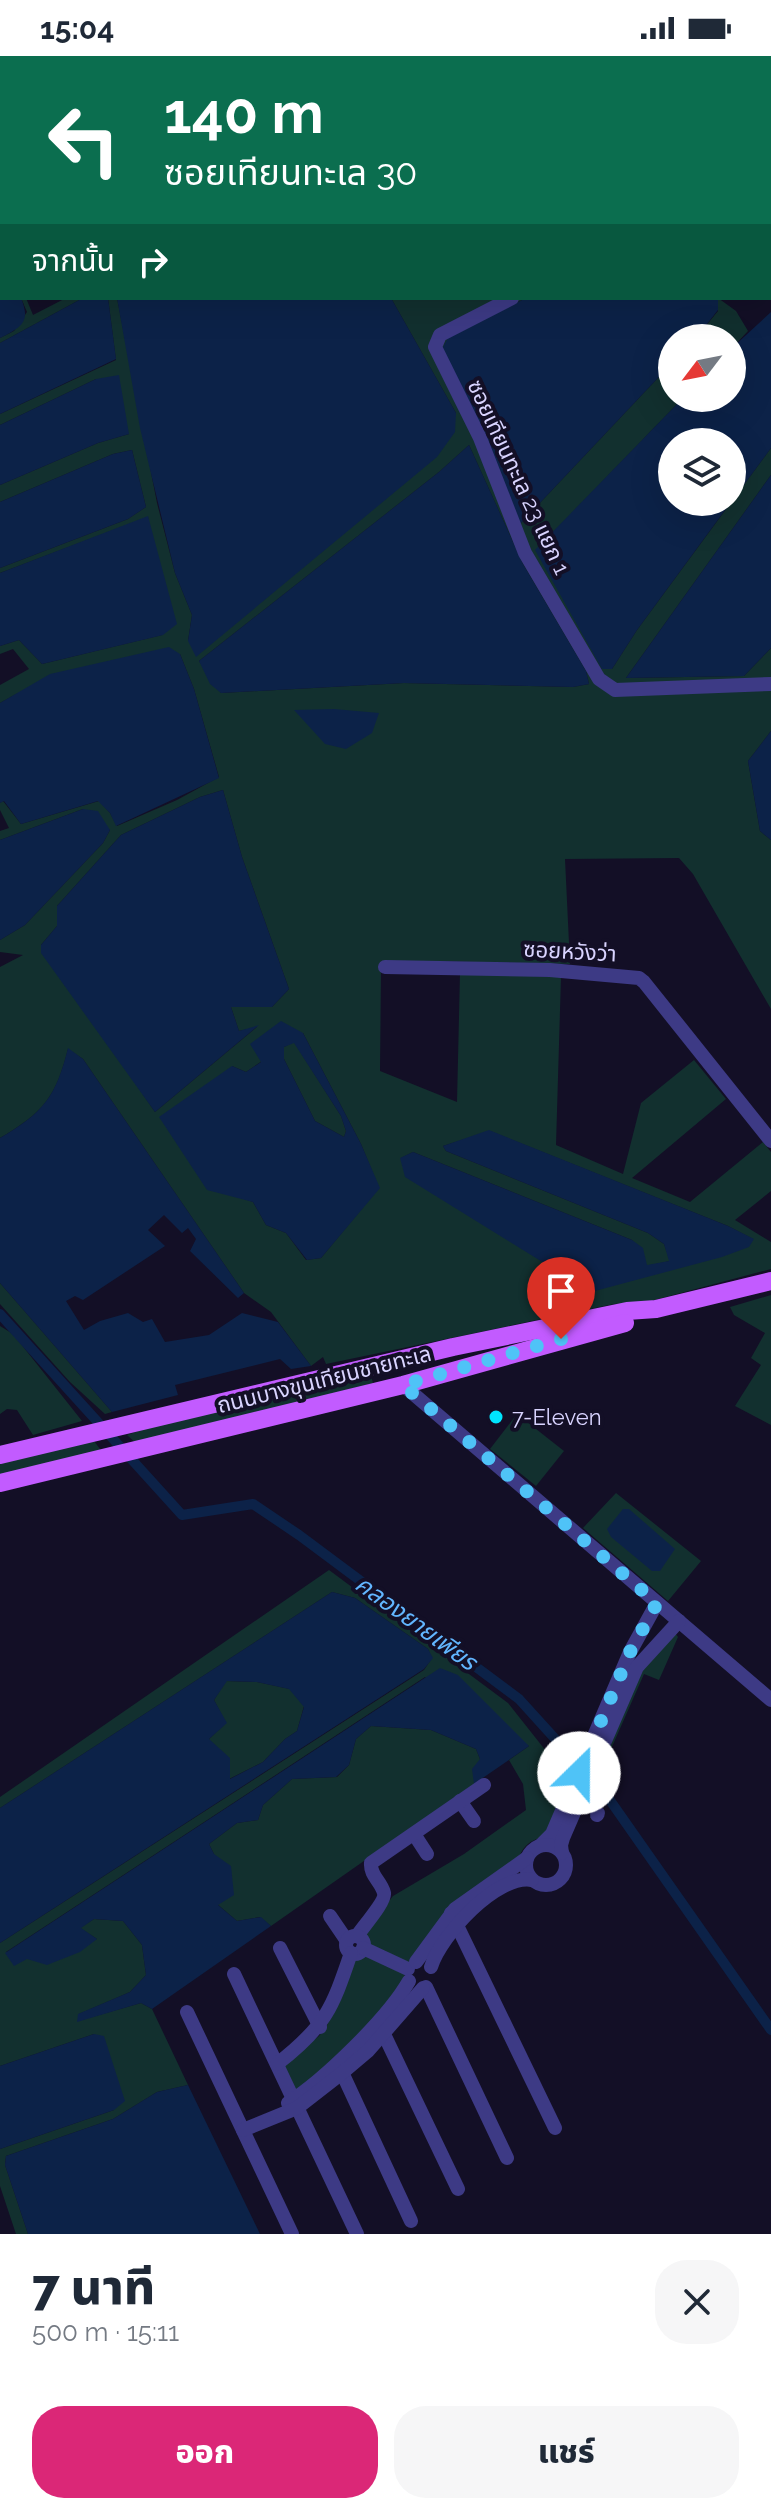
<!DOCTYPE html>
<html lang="th">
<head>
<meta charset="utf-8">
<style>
  body { margin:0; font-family:Raleway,"Noto Sans Thai",sans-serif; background:#f6f6f7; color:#1f2937; height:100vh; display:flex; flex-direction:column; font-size:30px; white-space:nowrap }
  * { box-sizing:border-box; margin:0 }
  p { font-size:26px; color:#747a83 }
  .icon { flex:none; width:44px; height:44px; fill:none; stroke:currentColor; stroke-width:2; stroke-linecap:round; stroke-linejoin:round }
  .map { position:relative; height:2178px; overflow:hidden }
  .panel { display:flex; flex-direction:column; background:#fff; flex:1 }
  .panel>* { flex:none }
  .banner { position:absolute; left:0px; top:0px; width:772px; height:244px; box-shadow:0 8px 32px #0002; background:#0b6e4f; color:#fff; overflow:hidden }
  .needle { width:52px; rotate:238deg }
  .buttons { position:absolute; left:658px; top:268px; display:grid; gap:16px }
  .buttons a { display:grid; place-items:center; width:88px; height:88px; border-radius:50%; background:#fff; box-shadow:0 8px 32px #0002; font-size:40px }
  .pin { position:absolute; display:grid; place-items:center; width:68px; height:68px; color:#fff; margin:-82px -34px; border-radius:50% 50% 50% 0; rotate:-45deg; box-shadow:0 0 8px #0007 }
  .pin .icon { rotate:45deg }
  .me { position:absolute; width:88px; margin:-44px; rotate:23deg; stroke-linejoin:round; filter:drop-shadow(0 0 6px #0008) }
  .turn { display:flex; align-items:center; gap:28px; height:168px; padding:0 32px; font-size:36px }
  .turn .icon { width:104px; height:104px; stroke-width:2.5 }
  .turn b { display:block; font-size:56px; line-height:68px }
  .then { display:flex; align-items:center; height:76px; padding:0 32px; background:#0003; gap:16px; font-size:30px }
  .round { display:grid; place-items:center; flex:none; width:84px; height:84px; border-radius:32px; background:#f6f6f7 }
  .head { display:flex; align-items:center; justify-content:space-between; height:136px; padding:0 32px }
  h1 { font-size:48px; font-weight:800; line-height:60px }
  .cta { display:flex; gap:16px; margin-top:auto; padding:16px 32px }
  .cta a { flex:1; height:92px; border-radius:32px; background:#db2777; color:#fff; font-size:32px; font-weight:800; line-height:92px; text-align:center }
  .cta a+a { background:#f6f6f7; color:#1f2937 }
  .status { display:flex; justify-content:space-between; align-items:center; height:56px; padding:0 40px; background:#fff; direction:ltr }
  .status svg { height:22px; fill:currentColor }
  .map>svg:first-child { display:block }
  .green { fill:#12302f; fill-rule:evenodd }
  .water { fill:#0c2248; fill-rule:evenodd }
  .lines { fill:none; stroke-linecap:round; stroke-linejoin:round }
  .canal { stroke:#0c2248; stroke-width:10 }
  .river { stroke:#0c2248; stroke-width:16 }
  .minor { stroke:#3d3a85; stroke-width:14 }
  .major { stroke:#c25bff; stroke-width:18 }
  .route { stroke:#4fc3f7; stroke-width:14; stroke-dasharray:0 25.2 }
  .poi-dot { fill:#00e5ff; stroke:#130f26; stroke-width:3 }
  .labels { text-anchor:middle; stroke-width:8; stroke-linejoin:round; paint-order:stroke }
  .street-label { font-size:22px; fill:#d9d4ff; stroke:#130f26 }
  .poi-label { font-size:22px; fill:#d9d4ff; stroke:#130f26; text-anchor:start }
  .water-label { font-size:24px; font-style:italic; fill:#62b6ff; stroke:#130f26 }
</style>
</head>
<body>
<div class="status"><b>15:04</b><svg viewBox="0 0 49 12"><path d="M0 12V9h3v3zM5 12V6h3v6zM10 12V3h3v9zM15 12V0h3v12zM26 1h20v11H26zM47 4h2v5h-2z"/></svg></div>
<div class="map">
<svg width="771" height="2178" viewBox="0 0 771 2178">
  <rect width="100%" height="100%" fill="#130f26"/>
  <g class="green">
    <path d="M 21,242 L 26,242 L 33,259 L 66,242 L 83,242 L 0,287 L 0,282 L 14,275 L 27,256 Z"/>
    <path d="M 108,242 L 117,242 L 157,447 L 175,517 L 192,559 L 188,585 L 456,357 L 391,242 L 526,242 L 448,282 L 520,468 L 672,307 L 672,342 L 683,342 L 536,494 L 612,613 L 637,574 L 771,392 L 771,419 L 626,622 L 744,620 L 771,592 L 771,675 L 748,705 L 760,775 L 771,784 L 771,953 L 693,818 L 679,802 L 565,803 L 570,908 L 427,905 L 381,914 L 380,1015 L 457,1046 L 460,917 L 561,921 L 556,1089 L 623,1118 L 641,1047 L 694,1004 L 726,1043 L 632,1122 L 690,1146 L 763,1086 L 771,1096 L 771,1135 L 735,1164 L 771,1186 L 771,1213 L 647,1246 L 614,1248 L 326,1308 L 323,1301 L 311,1310 L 271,1256 L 244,1237 L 83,1003 L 68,993 C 56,1041 43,1057 0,1082 L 0,911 L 23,899 L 0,896 L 0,884 L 25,869 L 103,787 L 110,774 L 83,753 L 0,784 L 0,775 L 9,772 L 0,754 L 0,747 L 3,745 L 21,768 L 99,745 L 110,757 L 117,770 L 177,744 L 219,721 L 194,633 L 180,598 L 18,637 L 0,647 L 0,629 L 29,613 L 13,593 L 0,598 L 0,590 L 19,584 L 42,608 L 162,579 L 148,461 L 0,517 L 0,512 L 128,463 L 146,451 L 132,394 L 113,398 L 0,446 L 0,429 L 98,387 L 129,378 L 96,323 L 0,369 L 0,358 L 116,304 ZM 469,389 L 523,508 L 586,615 L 589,628 L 573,631 L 404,627 L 221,637 L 199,605 L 439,416 ZM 223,734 L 242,801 L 289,933 L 272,951 L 231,951 L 239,975 L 257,971 L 155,1056 L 41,889 L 57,870 L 57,850 L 121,779 L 200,741 ZM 303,977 L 361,1088 L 379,1132 L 321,1202 L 306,1204 L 286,1177 L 266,1169 L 253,1146 L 233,1139 L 232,1010 L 246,1016 ZM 490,1075 L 728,1170 L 753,1183 L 591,1236 L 401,1102 L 413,1096 L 632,1184 L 647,1210 L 670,1205 L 664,1188 L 648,1177 L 446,1095 L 443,1090 Z"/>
    <path d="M 718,242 L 736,255 L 748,275 L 732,292 L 732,282 L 696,282 L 718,255 Z"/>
    <path d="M 294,986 L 341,1060 L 346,1075 L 344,1081 L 315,1065 L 284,1003 L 284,991 Z"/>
    <path d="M 0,1227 L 112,1356 L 105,1358 L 70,1326 L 0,1248 Z"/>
    <path d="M 771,1239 L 771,1369 L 735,1350 L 761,1309 L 751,1302 L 765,1277 L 734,1259 L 730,1251 Z"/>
    <path d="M 0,1270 L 13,1278 L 82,1365 L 33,1379 L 17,1354 L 7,1353 L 0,1358 Z"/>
    <path d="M 371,1320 L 373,1327 L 137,1388 L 127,1379 L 153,1370 Z"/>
    <path d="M 517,1358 L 564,1395 L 536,1430 L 490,1393 Z"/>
    <path d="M 94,1385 L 103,1397 L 0,1423 L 0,1406 Z"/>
    <path d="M 616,1437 L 701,1505 L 668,1545 L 583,1472 Z"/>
    <path d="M 329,1514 L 508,1647 L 569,1724 L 547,1780 C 529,1784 522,1790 517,1808 L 417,1901 C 399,1912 409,1919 400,1931 C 370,1970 334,2002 298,2035 L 294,2035 L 280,2011 L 319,1980 L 327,1969 L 353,1903 L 360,1901 L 369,1890 L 363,1878 L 393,1840 L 464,1798 L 526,1754 L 523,1728 L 509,1704 L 529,1690 L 425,1621 L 6,1896 L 27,1903 L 97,1883 L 80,1872 L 94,1863 L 123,1865 L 142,1889 L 146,1919 L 130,1936 L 79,1958 L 78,1965 L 141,1947 L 152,1953 L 188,2029 L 157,2036 L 113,2063 L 6,2100 L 5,2109 L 28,2178 L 16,2178 L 0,2130 L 0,2093 L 114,2054 L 94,1978 L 0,2010 L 0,1887 L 424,1614 L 432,1602 L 428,1593 L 355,1542 L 332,1536 L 0,1752 L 0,1741 Z"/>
    <path d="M 675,1577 L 678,1581 L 659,1624 L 644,1618 L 607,1702 L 604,1701 L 644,1610 Z"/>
    <path d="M 226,1625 L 257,1626 L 290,1633 L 304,1650 L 297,1675 L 285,1683 L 263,1706 L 229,1723 L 209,1683 L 226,1667 L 214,1644 Z"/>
    <path d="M 371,1670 L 431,1674 L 476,1693 L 480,1703 L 474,1728 L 271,1870 L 260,1861 L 237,1865 L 217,1848 L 214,1798 L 209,1788 L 237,1767 L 258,1764 L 263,1749 L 292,1723 L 337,1721 L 349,1709 L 356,1683 Z"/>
  </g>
  <g class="water">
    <path d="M 0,188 L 2,242 L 21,242 C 31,266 22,271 0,282 Z"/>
    <path d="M 83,242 L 108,242 L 116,303 L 0,358 L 0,287 Z"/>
    <path d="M 117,242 L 391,242 L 456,357 L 455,376 L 437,401 L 196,601 L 188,585 L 192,559 L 175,517 L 140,372 Z"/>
    <path d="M 526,242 L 718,242 L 718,254 L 696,282 L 672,282 L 672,307 L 520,468 L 442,293 L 448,282 Z"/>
    <path d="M 771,256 L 771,392 L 732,445 L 732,386 L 672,386 L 672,446 L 731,446 L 637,574 L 612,613 L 602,613 L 535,494 L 683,342 L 732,342 L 732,292 Z"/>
    <path d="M 119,319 L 129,378 L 98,387 L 0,429 L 0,369 L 96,323 Z"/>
    <path d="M 469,389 L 523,508 L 586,615 L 589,628 L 573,631 L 404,627 L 221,637 L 210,628 L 199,605 L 439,416 Z"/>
    <path d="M 132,394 L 146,451 L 128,463 L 0,512 L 0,446 L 113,398 Z"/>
    <path d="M 771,419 L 771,592 L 744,620 L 626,622 Z"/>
    <path d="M 148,460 L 177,568 L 163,579 L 42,608 L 19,584 L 0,590 L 0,517 Z"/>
    <path d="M 169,591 L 180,598 L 194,633 L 219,722 L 116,770 L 110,757 L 98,745 L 21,768 L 4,745 L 0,747 L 0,647 L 50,618 Z"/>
    <path d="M 334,653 L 379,657 L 372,677 L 346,693 L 325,688 L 294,654 Z"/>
    <path d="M 771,675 L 771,784 L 760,775 L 748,705 Z"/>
    <path d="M 223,734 L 242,801 L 289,933 L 272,951 L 231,951 L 239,975 L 259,969 L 155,1056 L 41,897 L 41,889 L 57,870 L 57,850 L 121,779 L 200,741 Z"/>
    <path d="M 83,753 L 98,755 L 110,774 L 103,787 L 25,869 L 0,884 L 0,784 Z"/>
    <path d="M 281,965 L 303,977 L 361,1088 L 380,1132 L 321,1202 L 307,1204 L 286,1177 L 266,1169 L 253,1146 L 207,1134 L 159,1061 L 232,1010 L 246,1016 L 261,1006 L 250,988 ZM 294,987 L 341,1060 L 346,1075 L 344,1081 L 315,1065 L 284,1003 L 284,991 Z"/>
    <path d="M 68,992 L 83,1003 L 244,1237 L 238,1242 L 190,1195 L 196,1183 L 188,1172 L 182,1177 L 164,1159 L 148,1174 L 165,1190 L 83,1244 L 75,1240 L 66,1245 L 84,1274 L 100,1265 L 128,1257 L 143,1266 L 152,1263 L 165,1286 L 209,1279 L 242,1257 L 278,1266 L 311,1310 L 291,1313 L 280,1303 L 175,1329 L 178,1339 L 112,1356 L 0,1227 L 0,1082 C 43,1057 56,1041 68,992 Z"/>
    <path d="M 489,1074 L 728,1170 L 754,1183 L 749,1191 L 722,1201 L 591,1236 L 405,1121 L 400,1102 L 413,1096 L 632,1184 L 643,1192 L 647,1209 L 669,1205 L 664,1188 L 648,1177 L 446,1095 L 443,1090 Z"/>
    <path d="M 623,1453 L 629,1453 L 675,1493 L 660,1515 L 652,1515 L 611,1481 L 607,1473 Z"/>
    <path d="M 332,1536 L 355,1542 L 428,1593 L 433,1602 L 424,1613 L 0,1887 L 0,1752 ZM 227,1625 L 257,1626 L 289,1633 L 304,1651 L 297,1675 L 285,1683 L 263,1706 L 230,1723 L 230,1702 L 209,1683 L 227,1667 L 214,1644 Z"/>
    <path d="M 440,1612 L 458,1619 L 529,1690 L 474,1728 L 472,1713 L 480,1703 L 476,1693 L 431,1674 L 371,1670 L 356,1683 L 349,1709 L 336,1721 L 292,1723 L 263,1749 L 258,1764 L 237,1767 L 209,1788 L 214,1798 L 231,1810 L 234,1839 L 218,1849 L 237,1865 L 261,1861 L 271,1870 L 152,1953 L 141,1947 L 77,1966 L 78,1958 L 130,1936 L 146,1919 L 142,1889 L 123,1865 L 94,1863 L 81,1872 L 97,1883 L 80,1896 L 47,1909 L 27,1903 L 14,1910 L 5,1897 Z"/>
    <path d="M 94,1978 L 104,1980 L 125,2045 L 114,2054 L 0,2093 L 0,2010 Z"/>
    <path d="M 188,2029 L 260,2178 L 28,2178 L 5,2109 L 6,2100 L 113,2063 L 157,2036 Z"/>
  </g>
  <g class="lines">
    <path class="canal" d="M 0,1258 L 182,1459 L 253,1448 L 299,1479 L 519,1643 L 607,1740 L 771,1974"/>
    <g class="river">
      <path d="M 637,0 L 638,2"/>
      <path d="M 770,218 L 771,219"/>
    </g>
    <g class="minor">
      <path d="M 512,242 L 440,279 L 435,291 L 480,382 L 525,497 L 599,623 L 615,634 L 771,628"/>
      <path d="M 385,911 L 550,914 L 639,922 L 644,926 L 771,1085"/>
      <path d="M 403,1329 L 771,1644"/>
      <path d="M 460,1745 L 474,1765"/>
      <path d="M 597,1759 L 598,1757"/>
      <path d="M 414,1778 L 427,1798"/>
      <path d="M 541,1789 L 552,1778 L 630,1596 L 657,1547"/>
      <circle cx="546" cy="1809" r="20"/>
      <path d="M 562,1797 L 561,1789 L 563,1782 L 637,1611 L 679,1565"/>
      <path d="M 451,1857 L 555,2072"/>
      <path d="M 330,1860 L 347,1885"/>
      <path d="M 357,1880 C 362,1872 386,1845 384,1837 C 381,1825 370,1820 371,1807 L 484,1729"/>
      <circle cx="355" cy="1889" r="9"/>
      <path d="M 280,1892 L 320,1971"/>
      <path d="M 363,1892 L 408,1913"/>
      <path d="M 416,1906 L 455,1853 L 527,1802"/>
      <path d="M 431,1911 C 441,1879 497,1818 532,1824"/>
      <path d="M 234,1918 L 357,2178"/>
      <path d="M 426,1931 L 507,2102"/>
      <path d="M 187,1956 L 292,2178"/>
      <path d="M 381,1972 L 458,2133"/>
      <path d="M 277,2008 C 325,1971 332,1953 351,1897"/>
      <path d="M 339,2010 L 411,2165"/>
      <path d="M 288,2047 C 324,2024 388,1962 409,1925"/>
      <path d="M 243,2074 L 297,2052 L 342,2017 L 368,1995 L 423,1932"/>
    </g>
    <g class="major">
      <path d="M 0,1399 L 453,1291 L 627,1255 L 656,1253 L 771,1225"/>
      <path d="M 0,1427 L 403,1329 L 625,1267"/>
    </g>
  </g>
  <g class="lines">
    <path class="route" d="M 561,1283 L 403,1329 L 657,1547 L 630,1596 L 579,1717"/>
  </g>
  <circle class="poi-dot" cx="496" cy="1361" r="8"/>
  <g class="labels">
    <g class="street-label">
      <text transform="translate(519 421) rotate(65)" y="8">ซอยเทียนทะเล 23 แยก 1</text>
      <text transform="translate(570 895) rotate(3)" y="8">ซอยหวังว่า</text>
      <text transform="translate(324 1323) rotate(-14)" y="8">ถนนบางขุนเทียนชายทะเล</text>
    </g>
    <g class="poi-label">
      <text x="512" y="1369">7-Eleven</text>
    </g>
    <g class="water-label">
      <text transform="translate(416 1567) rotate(36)" y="8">คลองยายเพียร</text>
    </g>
  </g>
</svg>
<div class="buttons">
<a><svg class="needle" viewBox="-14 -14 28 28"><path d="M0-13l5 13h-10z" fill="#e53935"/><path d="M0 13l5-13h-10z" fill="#747a83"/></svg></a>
<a><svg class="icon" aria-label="layers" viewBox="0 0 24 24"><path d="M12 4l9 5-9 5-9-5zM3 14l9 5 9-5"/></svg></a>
</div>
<div class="pin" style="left:561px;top:1283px;background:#d93025"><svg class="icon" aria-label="arrive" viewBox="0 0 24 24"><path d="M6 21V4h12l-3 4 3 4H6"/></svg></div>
<svg class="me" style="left:579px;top:1717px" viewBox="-20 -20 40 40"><circle r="19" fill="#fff"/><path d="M0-13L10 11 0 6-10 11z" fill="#4fc3f7"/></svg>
<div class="banner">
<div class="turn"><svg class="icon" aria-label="left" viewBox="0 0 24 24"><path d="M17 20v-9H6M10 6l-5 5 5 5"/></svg><div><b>140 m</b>ซอยเทียนทะเล 30</div></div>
<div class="then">จากนั้น<svg class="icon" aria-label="right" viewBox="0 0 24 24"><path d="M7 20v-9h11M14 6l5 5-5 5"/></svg></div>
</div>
</div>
<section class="panel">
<div class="head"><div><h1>7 นาที</h1><p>500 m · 15:11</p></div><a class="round"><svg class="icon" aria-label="close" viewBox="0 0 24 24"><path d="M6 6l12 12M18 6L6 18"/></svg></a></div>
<div class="cta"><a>ออก</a><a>แชร์</a></div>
</section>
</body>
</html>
